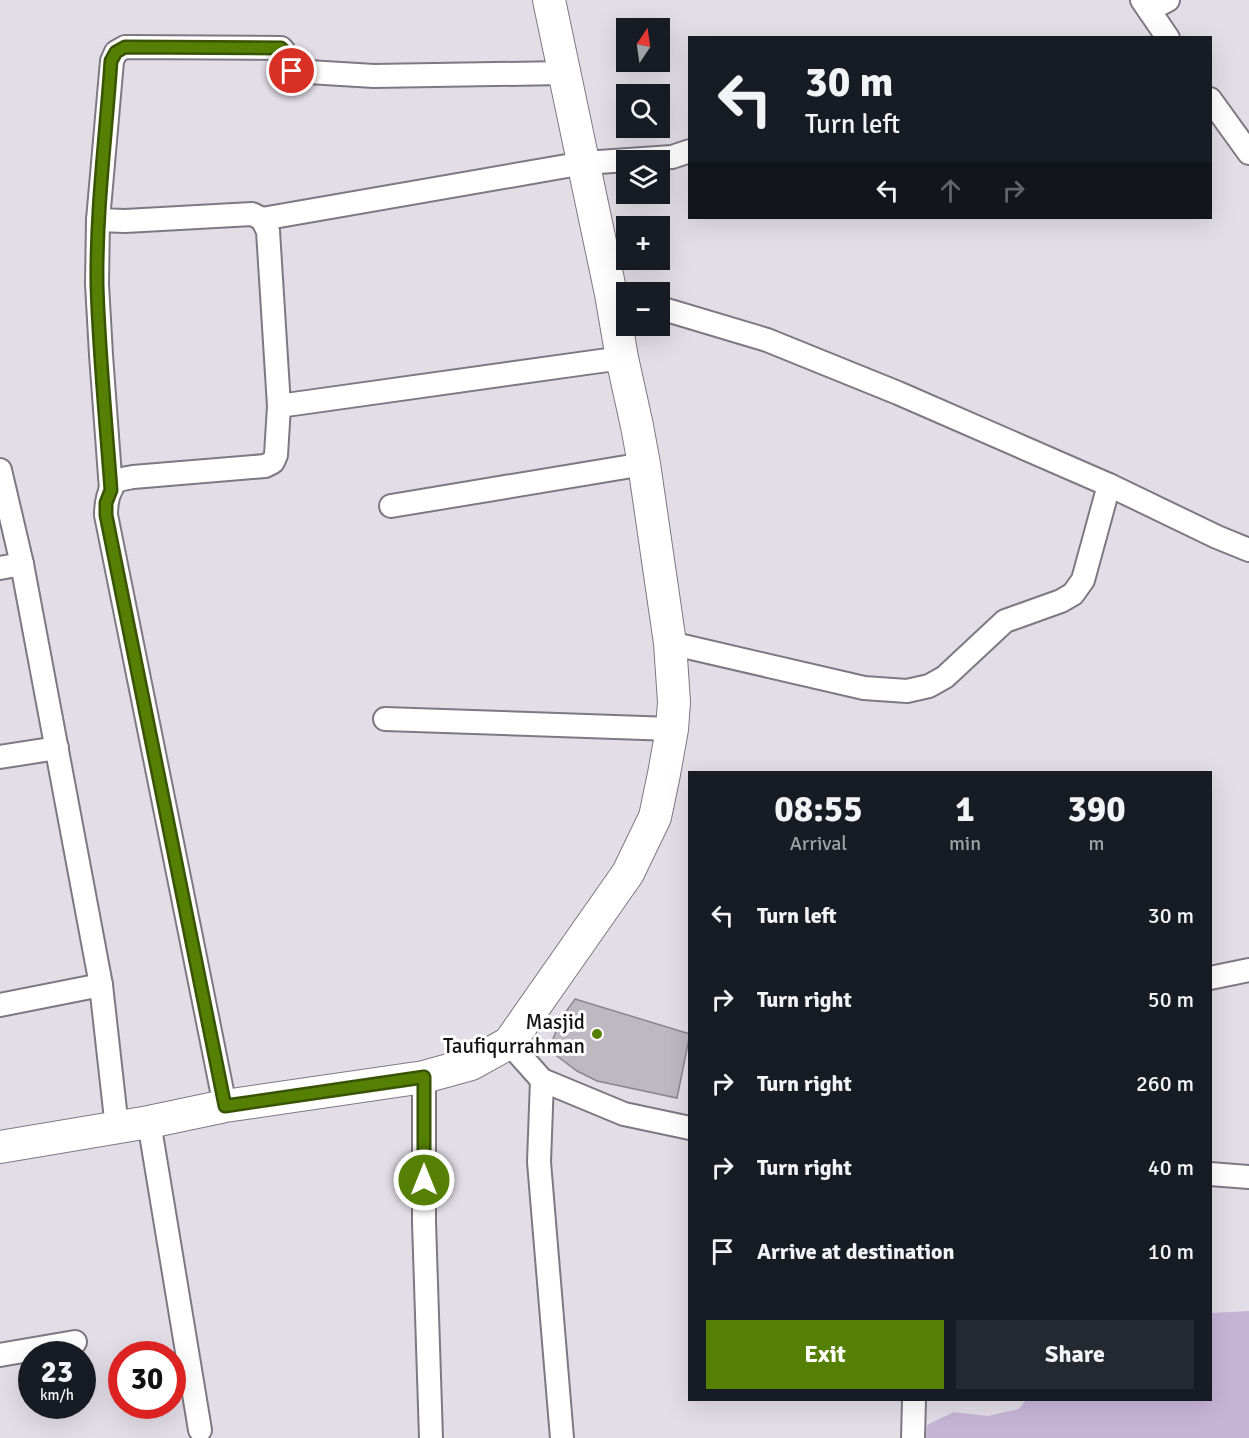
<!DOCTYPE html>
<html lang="en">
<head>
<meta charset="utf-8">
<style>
  body { margin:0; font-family:Signika,sans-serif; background:#242831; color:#f1f3f6; height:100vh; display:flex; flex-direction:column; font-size:22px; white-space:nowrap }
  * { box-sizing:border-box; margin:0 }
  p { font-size:20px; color:#9ea1a6 }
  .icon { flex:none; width:33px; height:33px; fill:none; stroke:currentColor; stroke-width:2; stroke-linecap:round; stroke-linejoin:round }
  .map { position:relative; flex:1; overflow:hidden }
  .sheet { position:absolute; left:688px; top:771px; width:524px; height:630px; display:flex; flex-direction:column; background:#171b24; border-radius:0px; box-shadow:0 6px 24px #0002 }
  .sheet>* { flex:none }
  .hud { position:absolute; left:688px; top:36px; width:524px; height:183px; border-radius:0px; box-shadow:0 6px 24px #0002; background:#171b24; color:#f1f3f6; overflow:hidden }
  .needle { width:39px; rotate:13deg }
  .fabs { position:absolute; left:616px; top:18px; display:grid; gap:12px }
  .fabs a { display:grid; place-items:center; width:54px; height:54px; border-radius:0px; background:#171b24; box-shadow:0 6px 24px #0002; font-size:30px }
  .speed { position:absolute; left:18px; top:1341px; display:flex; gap:12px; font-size:30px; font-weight:700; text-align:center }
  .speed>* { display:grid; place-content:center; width:78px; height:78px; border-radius:50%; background:#171b24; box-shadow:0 6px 24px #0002; line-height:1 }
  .speed small { font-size:15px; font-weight:400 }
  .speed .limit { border:9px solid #d22; background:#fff; color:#111 }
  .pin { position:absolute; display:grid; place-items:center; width:51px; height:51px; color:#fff; margin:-26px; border:3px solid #fff; border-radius:50%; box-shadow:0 2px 6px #0007 }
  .me { position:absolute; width:66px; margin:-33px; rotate:0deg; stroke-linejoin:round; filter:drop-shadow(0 0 4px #0008) }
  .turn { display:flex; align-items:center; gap:21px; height:126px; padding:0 18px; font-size:27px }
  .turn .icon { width:78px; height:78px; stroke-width:2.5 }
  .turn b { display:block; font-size:42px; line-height:51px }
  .lanes { display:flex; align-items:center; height:57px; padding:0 18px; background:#0003; justify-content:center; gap:30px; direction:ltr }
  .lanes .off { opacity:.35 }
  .eta { display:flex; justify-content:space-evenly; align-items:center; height:102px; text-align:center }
  .eta b { font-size:36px; font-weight:800; line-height:42px }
  .action { display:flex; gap:12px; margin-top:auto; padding:12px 18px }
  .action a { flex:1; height:69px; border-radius:0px; background:#568003; color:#fff; font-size:24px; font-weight:800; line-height:69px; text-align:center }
  .action a+a { background:#242831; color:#f1f3f6 }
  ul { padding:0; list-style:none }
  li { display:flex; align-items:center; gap:18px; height:84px; padding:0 18px }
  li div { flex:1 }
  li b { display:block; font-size:22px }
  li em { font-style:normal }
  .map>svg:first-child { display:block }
  .green { fill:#c7b5d7 }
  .building { fill:#beb8c3; stroke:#8b8590; stroke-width:1.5 }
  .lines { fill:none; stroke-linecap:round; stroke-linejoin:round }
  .street-casing { stroke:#7d7882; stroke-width:26 }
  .secondary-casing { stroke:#7d7882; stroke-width:34 }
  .street { stroke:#fff; stroke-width:22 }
  .secondary { stroke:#fff; stroke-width:32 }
  .route-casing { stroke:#385302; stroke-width:15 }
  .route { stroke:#568003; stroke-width:10 }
  .poi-dot { fill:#568003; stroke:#fff; stroke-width:2 }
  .labels { text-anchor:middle; stroke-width:6; stroke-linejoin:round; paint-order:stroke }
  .poi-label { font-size:21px; fill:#141216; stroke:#fff; text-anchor:end }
</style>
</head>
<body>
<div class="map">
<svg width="1249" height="1438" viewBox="0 0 1249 1438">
  <rect width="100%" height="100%" fill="#e3dde8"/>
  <path class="green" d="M 1249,1311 L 1249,1438 L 926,1438 L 927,1425 L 954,1412 L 988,1416 L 1019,1409 L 1026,1400 L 1210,1400 L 1211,1313 Z"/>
  <path class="building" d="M 575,999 L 690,1034 L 677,1098 L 597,1081 L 577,1071 L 549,1050 L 560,1020 Z"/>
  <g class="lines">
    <g class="street-casing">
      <g id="street">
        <path d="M 1142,0 L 1168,38"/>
        <path d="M 1149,10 L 1168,0"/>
        <path d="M 1210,99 L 1249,153"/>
        <path d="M 262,219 L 584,163 L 672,157 L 690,151"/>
        <path d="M 98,220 L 97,284 L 101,355 L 111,490"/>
        <path d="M 660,308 L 767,340 L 898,393 L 1109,485 L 1217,537 L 1249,550"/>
        <path d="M 279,406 L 622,358"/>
        <path d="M 0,470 L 22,564 L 101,985 L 117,1128"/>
        <path d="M 391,506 L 644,464"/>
        <path d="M 0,568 L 22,564"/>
        <path d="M 670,643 L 864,688 L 907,691 L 929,686 L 945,677 L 1005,621 L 1061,601 L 1073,594 L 1083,580 L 1109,485"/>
        <path d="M 385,719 L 672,729"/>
        <path d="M 0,757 L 57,748"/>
        <path d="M 1210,978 L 1249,970"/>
        <path d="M 0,1005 L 101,985"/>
        <path d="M 509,1043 L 542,1080 L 624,1114 L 690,1128"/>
        <path d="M 424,1077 L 424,1222 L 431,1438"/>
        <path d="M 542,1080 L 539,1162 L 562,1438"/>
        <path d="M 225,1106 L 106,515 C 106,505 108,488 117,481 C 121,479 128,478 133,477 L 265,466 L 273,462 L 276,455 L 279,406 L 268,231 L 262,219 L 252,214 L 125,221 L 98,220 L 112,61 L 116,52 L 125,47 L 281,48 L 283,50 L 284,54 L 283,66 L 287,70 L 292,71 L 374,76 L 565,73"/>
        <path d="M 149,1122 L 200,1430"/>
        <path d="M 1210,1174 L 1249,1177"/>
        <path d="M 0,1355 L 75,1342"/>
        <path d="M 913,1438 L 914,1400"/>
      </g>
    </g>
    <g class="secondary-casing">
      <path id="secondary" d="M 0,1147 L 149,1122 L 225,1106 L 424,1077 L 471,1064 L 509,1043 L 628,873 L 655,817 L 664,774 L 672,729 L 674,702 L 670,643 L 644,464 L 637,426 L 622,358 L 611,294 L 549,0"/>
    </g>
    <use href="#street" class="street"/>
    <use href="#secondary" class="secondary"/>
  </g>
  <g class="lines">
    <g class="route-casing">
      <path id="route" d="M 292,71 L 287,70 L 283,66 L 284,54 L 283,50 L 281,48 L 125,47 L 116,52 L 111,61 C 106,135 96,210 97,285 C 99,353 106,422 111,490 L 106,503 L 106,515 L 225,1106 L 424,1077 L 424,1180"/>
    </g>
    <use href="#route" class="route"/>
  </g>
  <circle class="poi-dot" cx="597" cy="1034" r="6"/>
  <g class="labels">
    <g class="poi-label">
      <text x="585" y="1029">Masjid<tspan x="585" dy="24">Taufiqurrahman</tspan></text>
    </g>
  </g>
</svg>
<div class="fabs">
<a><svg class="needle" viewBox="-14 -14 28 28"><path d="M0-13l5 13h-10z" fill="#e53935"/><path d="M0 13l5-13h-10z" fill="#9ea1a6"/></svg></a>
<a><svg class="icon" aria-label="search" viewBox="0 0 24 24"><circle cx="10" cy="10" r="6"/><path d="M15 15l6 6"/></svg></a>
<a><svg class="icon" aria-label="layers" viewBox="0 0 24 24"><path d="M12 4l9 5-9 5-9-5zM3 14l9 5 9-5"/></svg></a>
<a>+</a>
<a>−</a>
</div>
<div class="speed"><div>23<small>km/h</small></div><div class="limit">30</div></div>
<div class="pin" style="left:292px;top:71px;background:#d93025"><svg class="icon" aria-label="arrive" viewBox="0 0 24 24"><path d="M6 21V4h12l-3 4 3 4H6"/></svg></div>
<svg class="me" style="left:424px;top:1180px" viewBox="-20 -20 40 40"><circle r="17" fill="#568003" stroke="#fff" stroke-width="3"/><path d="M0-11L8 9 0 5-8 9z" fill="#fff"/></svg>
<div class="hud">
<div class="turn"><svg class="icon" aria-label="left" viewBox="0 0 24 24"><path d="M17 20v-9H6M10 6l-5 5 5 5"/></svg><div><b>30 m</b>Turn left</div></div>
<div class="lanes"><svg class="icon" aria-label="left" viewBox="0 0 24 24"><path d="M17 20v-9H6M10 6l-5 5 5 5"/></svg><svg class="icon off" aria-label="ahead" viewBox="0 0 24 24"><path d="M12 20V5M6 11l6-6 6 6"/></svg><svg class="icon off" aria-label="right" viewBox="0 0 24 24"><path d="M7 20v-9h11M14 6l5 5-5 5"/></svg></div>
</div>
<section class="sheet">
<div class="eta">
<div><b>08:55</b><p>Arrival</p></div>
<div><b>1</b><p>min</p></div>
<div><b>390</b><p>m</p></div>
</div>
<ul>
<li><svg class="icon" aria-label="left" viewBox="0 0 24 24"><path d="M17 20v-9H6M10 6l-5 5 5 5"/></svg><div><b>Turn left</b></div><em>30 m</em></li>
<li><svg class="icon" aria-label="right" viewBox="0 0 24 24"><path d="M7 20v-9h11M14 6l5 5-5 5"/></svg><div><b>Turn right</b></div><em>50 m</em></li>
<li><svg class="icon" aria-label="right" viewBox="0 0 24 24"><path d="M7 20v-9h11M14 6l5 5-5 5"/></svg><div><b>Turn right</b></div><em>260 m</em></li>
<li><svg class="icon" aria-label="right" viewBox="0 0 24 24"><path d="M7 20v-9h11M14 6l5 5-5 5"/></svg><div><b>Turn right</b></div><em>40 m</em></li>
<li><svg class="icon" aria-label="arrive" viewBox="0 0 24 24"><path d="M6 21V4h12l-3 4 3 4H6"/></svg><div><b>Arrive at destination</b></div><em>10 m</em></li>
</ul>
<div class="action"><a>Exit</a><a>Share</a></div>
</section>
</div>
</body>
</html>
